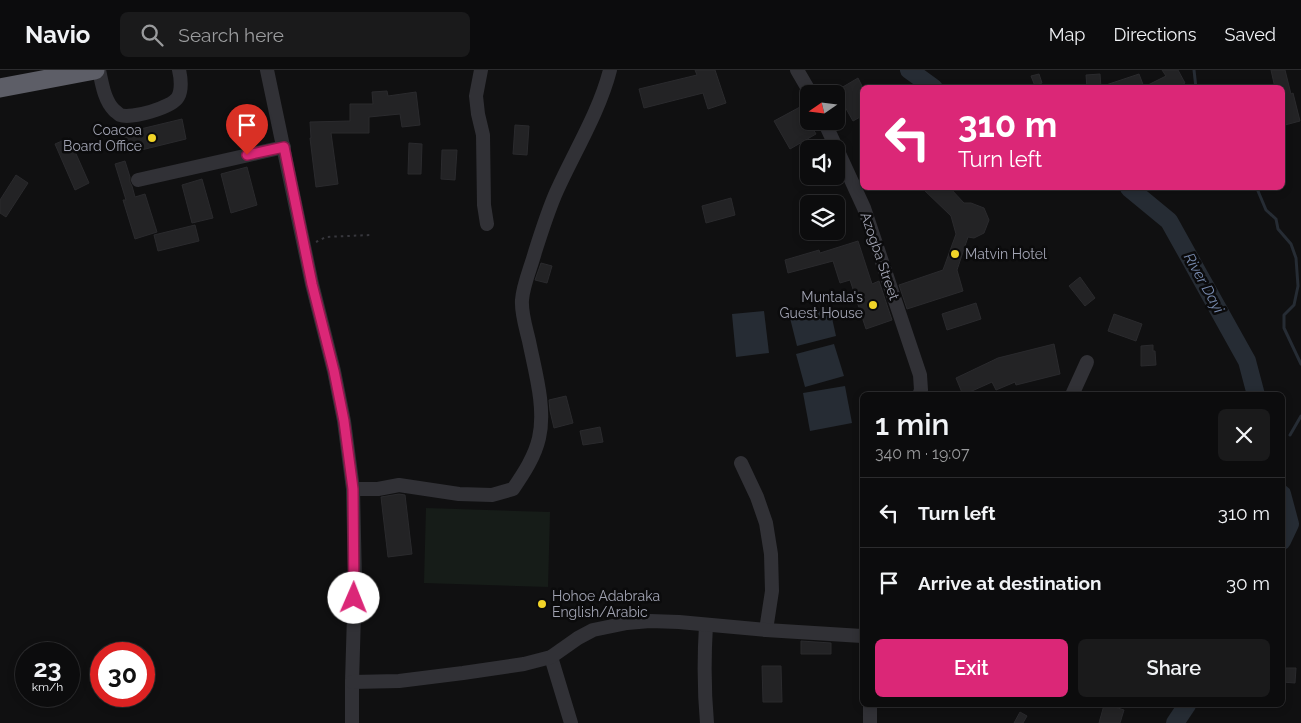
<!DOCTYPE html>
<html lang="en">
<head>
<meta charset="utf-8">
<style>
  body { margin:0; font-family:Raleway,sans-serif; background:#1a1a1b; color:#f1f3f6; height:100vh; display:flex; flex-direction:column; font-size:19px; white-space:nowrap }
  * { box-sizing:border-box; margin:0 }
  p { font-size:16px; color:#9a9b9d }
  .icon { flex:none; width:28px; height:28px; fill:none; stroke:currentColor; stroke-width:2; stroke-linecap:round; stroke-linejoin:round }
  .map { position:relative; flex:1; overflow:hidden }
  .panel { position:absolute; left:860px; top:322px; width:425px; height:315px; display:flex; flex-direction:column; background:#0c0c0d; border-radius:8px; box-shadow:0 2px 8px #0003,0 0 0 1px #2c2c2e }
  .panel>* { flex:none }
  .banner { position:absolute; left:860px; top:15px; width:425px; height:105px; border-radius:8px; box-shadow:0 2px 8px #0003,0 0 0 1px #2c2c2e; background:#db2777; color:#fff; overflow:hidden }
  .needle { width:32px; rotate:256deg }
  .controls { position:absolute; left:800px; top:15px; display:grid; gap:10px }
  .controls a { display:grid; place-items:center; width:45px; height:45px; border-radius:8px; background:#0c0c0d; box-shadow:0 2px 8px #0003,0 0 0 1px #2c2c2e; font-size:25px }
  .speed { position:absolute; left:15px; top:572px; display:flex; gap:10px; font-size:25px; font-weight:700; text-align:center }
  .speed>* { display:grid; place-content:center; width:65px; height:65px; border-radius:50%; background:#0c0c0d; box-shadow:0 2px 8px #0003,0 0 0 1px #2c2c2e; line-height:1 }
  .speed small { font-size:12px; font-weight:400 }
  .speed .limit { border:8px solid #d22; background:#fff; color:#111 }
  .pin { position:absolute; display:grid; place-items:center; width:42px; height:42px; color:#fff; margin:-51px -21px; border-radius:50% 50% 50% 0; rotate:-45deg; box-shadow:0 0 5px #0007 }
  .pin .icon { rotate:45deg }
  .me { position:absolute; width:55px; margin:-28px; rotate:1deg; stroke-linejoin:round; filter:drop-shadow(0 0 4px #0008) }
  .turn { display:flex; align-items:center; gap:18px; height:105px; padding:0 15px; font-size:22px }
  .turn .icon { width:65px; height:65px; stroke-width:2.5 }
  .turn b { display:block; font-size:35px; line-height:42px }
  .round { display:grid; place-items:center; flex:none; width:52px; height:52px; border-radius:8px; background:#1a1a1b }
  .headline { display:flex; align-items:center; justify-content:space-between; height:85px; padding:0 15px }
  h1 { font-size:30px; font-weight:600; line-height:38px }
  .cta { display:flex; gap:10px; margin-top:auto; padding:10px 15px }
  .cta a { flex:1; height:58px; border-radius:8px; background:#db2777; color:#fff; font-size:20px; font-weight:600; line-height:58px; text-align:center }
  .cta a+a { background:#1a1a1b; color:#f1f3f6 }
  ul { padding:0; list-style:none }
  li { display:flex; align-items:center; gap:15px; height:70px; padding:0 15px; border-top:1px solid #2c2c2e }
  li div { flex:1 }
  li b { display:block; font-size:19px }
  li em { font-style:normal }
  header { display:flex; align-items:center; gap:30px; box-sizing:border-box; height:70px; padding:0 25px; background:#0c0c0d; border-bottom:1px solid #2c2c2e }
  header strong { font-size:24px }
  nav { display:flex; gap:28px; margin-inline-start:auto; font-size:18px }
  .search { width:350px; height:45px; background:#1a1a1b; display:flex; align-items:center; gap:12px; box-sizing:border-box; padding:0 18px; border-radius:8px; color:#9a9b9d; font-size:19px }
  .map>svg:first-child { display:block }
  .green { fill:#161c18 }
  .water { fill:#262c34 }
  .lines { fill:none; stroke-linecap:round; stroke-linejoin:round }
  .stream { stroke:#262c34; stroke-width:3 }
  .river { stroke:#262c34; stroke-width:18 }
  .building { fill:#232325; stroke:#2a2a2d }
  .path { stroke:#37373d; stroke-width:2; stroke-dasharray:2.5 4; stroke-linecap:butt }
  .minor { stroke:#313136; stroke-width:14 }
  .highway { stroke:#5d5e67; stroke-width:19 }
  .route-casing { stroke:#8e194d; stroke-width:12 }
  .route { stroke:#db2777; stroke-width:9 }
  .poi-dot { fill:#f1d428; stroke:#0b0b0c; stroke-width:2 }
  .labels { text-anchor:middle; stroke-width:5; stroke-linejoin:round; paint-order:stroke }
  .poi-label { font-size:14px; fill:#a1a3b2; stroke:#0b0b0c; text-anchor:end }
  .street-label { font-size:14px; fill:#a1a3b2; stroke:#0b0b0c }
  .water-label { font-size:15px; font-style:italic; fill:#778aae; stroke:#0b0b0c }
</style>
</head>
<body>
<header>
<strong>Navio</strong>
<div class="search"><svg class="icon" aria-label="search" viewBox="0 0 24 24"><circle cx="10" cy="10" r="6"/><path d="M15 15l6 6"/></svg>Search here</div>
<nav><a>Map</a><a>Directions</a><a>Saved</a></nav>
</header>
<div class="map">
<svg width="1301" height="653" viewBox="0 0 1301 653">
  <rect width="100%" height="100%" fill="#101011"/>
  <path class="green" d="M 426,438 L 550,442 L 548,517 L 424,513 Z"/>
  <g class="water">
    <path d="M 830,239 L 836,266 L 797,276 L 790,248 Z"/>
    <path d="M 764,241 L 769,283 L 736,287 L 732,244 Z"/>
    <path d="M 834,274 L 844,306 L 805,317 L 796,284 Z"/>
    <path d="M 845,316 L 852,353 L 810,361 L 803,323 Z"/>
  </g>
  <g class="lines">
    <g class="stream">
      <path d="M 1194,0 L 1196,18"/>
      <path d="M 1259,118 L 1258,121 L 1266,140 L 1276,149 L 1278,159 L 1291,174 L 1296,188 L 1298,216 L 1294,235 L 1284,245 L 1284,258 L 1301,294"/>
      <path d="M 1290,365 L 1301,346"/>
    </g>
    <g class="river">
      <path d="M 909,0 L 934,18"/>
      <path d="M 1129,118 L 1169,151 L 1247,291 L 1256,325"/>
      <path d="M 1282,424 L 1290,454 L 1282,471"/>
      <path d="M 1175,653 L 1187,635"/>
    </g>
  </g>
  <g class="building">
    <path d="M 695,0 L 715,0 L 726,33 L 708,39 L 703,23 L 644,38 L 639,19 L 697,5 Z"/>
    <path d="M 1162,0 L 1178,0 L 1185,13 L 1176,18 L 1103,18 L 1103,16 L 1139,4 L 1144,17 L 1166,6 Z"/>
    <path d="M 1271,0 L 1285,0 L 1291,24 L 1293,23 L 1300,51 L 1285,55 L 1282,46 L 1282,18 L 1275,18 Z"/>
    <path d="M 1039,4 L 1042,13 L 1035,16 L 1031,6 Z"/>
    <path d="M 1100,4 L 1101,18 L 1087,18 L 1086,5 Z"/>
    <path d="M 858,8 L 862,16 L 862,46 L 853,51 L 836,21 Z"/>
    <path d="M 387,21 L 388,26 L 416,22 L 420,55 L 402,57 L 400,44 L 369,47 L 369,63 L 331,63 L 338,114 L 316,117 L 310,68 L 311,68 L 310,52 L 350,51 L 350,34 L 373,34 L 372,22 Z"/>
    <path d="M 800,37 L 816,64 L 790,79 L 774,51 Z"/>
    <path d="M 182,49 L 186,69 L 129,83 L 124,63 Z"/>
    <path d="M 515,55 L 529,56 L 527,85 L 513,84 Z"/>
    <path d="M 69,68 L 89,113 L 75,120 L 55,74 Z"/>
    <path d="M 409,73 L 422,74 L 421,104 L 408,104 Z"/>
    <path d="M 442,80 L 457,80 L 455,110 L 441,109 Z"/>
    <path d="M 125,91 L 130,107 L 130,112 L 132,116 L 135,127 L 145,124 L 157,162 L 135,169 L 123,130 L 126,130 L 115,94 Z"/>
    <path d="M 247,97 L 257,135 L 231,143 L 221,104 Z"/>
    <path d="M 16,105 L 28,113 L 6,147 L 0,143 L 0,130 Z"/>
    <path d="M 202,109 L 213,148 L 192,153 L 182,115 Z"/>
    <path d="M 922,118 L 950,118 L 964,133 L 971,133 L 984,138 L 989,150 L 984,163 L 974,168 L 968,167 L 957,200 L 963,221 L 907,239 L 899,215 L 943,200 L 956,164 L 951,146 Z"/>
    <path d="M 731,128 L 735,145 L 706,153 L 702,136 Z"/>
    <path d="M 195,155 L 199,171 L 158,181 L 154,165 Z"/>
    <path d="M 858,171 L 872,214 L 879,211 L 892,250 L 866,259 L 850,210 L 840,213 L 833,191 L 788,203 L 785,190 L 819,180 L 820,183 Z"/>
    <path d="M 541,193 L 552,196 L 547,213 L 535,210 Z"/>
    <path d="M 1080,207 L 1095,228 L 1085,236 L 1069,216 Z"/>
    <path d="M 976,233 L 981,249 L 947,260 L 942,244 Z"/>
    <path d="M 1114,244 L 1142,254 L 1136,271 L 1108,261 Z"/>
    <path d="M 1054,274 L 1060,304 L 1016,315 L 1015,312 L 996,320 L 992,312 L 963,325 L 956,308 L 998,288 Z"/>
    <path d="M 1153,275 L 1153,281 L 1155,281 L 1156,295 L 1141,296 L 1141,276 Z"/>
    <path d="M 566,326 L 573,353 L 554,358 L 550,341 L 549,330 Z"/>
    <path d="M 600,357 L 603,372 L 583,375 L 580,361 Z"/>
    <path d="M 399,424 L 405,425 L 412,484 L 388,487 L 381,427 Z"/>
    <path d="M 801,571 L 831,573 L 831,584 L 801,584 Z"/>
    <path d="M 762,596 L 781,596 L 782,632 L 763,632 Z"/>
    <path d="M 1282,598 L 1296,598 L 1295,613 L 1282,612 Z"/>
    <path d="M 1104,635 L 1109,635 L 1124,640 L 1120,653 L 1099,653 Z"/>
    <path d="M 1020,642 L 1027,646 L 1023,653 L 1014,653 Z"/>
  </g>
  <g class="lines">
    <path class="path" d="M 316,172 L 326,167 L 370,165"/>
    <g class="minor">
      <path d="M 99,0 C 102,13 104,30 114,40 C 115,41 119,44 120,45 C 131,49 172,38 178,27 C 182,20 181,8 179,0"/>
      <path d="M 267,0 L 312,214 L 334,301 L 344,351 L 353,419 L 355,511 L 352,612 L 352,653"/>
      <path d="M 481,0 L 476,26 L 478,44 L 483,65 L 484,135 L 487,154"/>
      <path d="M 797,0 L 811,24"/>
      <path d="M 824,51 L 864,138 L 920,305 L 921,320 L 919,325"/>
      <path d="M 138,110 L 284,77"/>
      <path d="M 1072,325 L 1087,292"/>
      <path d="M 741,393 L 757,427 L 766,453 L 771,484 L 772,521 L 766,560"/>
      <path d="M 353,419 L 378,419 L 399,415 L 459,424 L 492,425 L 513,419 C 524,403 535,386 539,368 C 546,338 535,301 529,271 C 526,258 521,243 522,230 C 523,215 531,197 535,182 C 541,163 547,144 555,125 C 573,84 599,43 610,0"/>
      <path d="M 706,555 C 704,588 704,620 707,653"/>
      <path d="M 551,587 L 571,653"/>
      <path d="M 352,612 L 399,611 L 463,603 L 524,594 L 551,587 L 578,568 L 593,560 L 627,553 L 650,551 L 679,552 L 766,560 L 862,566"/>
      <path d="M 870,653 L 870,635"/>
    </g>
    <path class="highway" d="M 0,18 L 95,0"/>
  </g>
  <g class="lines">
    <g class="route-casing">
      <path id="route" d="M 247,85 L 284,77 L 312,214 L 334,301 L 344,351 L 353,419 L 354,528"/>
    </g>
    <use href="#route" class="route"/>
  </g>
  <g class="poi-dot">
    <circle cx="152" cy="68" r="5"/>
    <circle cx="955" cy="184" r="5"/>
    <circle cx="873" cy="235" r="5"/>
    <circle cx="542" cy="534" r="5"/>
  </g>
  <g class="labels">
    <g class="poi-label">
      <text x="142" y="65">Coacoa<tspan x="142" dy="16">Board Office</tspan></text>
      <text x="965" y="189" text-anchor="start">Matvin Hotel</text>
      <text x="863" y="232">Muntala's<tspan x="863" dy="16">Guest House</tspan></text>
      <text x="552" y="531" text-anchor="start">Hohoe Adabraka<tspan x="552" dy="16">English/Arabic</tspan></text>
    </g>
    <g class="street-label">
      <text transform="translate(880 186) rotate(71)" y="5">Azogba Street</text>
    </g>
    <g class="water-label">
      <text transform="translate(1204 213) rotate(61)" y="5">River Dayi</text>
    </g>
  </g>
</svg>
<div class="controls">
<a><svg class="needle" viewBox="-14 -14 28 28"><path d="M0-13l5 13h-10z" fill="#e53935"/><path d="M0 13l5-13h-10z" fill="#9a9b9d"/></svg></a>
<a><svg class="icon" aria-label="sound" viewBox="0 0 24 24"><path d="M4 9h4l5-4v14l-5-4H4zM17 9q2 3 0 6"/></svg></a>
<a><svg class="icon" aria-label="layers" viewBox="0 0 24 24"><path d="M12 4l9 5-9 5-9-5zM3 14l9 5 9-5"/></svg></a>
</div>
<div class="speed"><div>23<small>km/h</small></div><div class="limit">30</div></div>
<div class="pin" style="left:247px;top:85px;background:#d93025"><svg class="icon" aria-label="arrive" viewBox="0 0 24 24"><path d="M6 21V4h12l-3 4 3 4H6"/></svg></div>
<svg class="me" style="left:354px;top:528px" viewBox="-20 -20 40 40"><circle r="19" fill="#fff"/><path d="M0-13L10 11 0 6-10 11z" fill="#db2777"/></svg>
<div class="banner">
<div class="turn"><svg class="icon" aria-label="left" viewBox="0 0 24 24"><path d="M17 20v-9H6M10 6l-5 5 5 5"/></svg><div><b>310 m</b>Turn left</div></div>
</div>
<section class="panel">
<div class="headline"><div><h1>1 min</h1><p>340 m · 19:07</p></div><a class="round"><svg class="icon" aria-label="close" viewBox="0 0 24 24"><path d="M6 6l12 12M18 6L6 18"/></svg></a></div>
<ul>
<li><svg class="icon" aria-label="left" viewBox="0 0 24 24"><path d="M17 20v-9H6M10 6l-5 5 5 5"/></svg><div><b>Turn left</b></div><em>310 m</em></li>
<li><svg class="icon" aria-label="arrive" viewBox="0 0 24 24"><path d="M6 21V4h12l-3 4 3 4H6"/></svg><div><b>Arrive at destination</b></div><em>30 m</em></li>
</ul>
<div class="cta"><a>Exit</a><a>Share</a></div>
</section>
</div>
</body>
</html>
